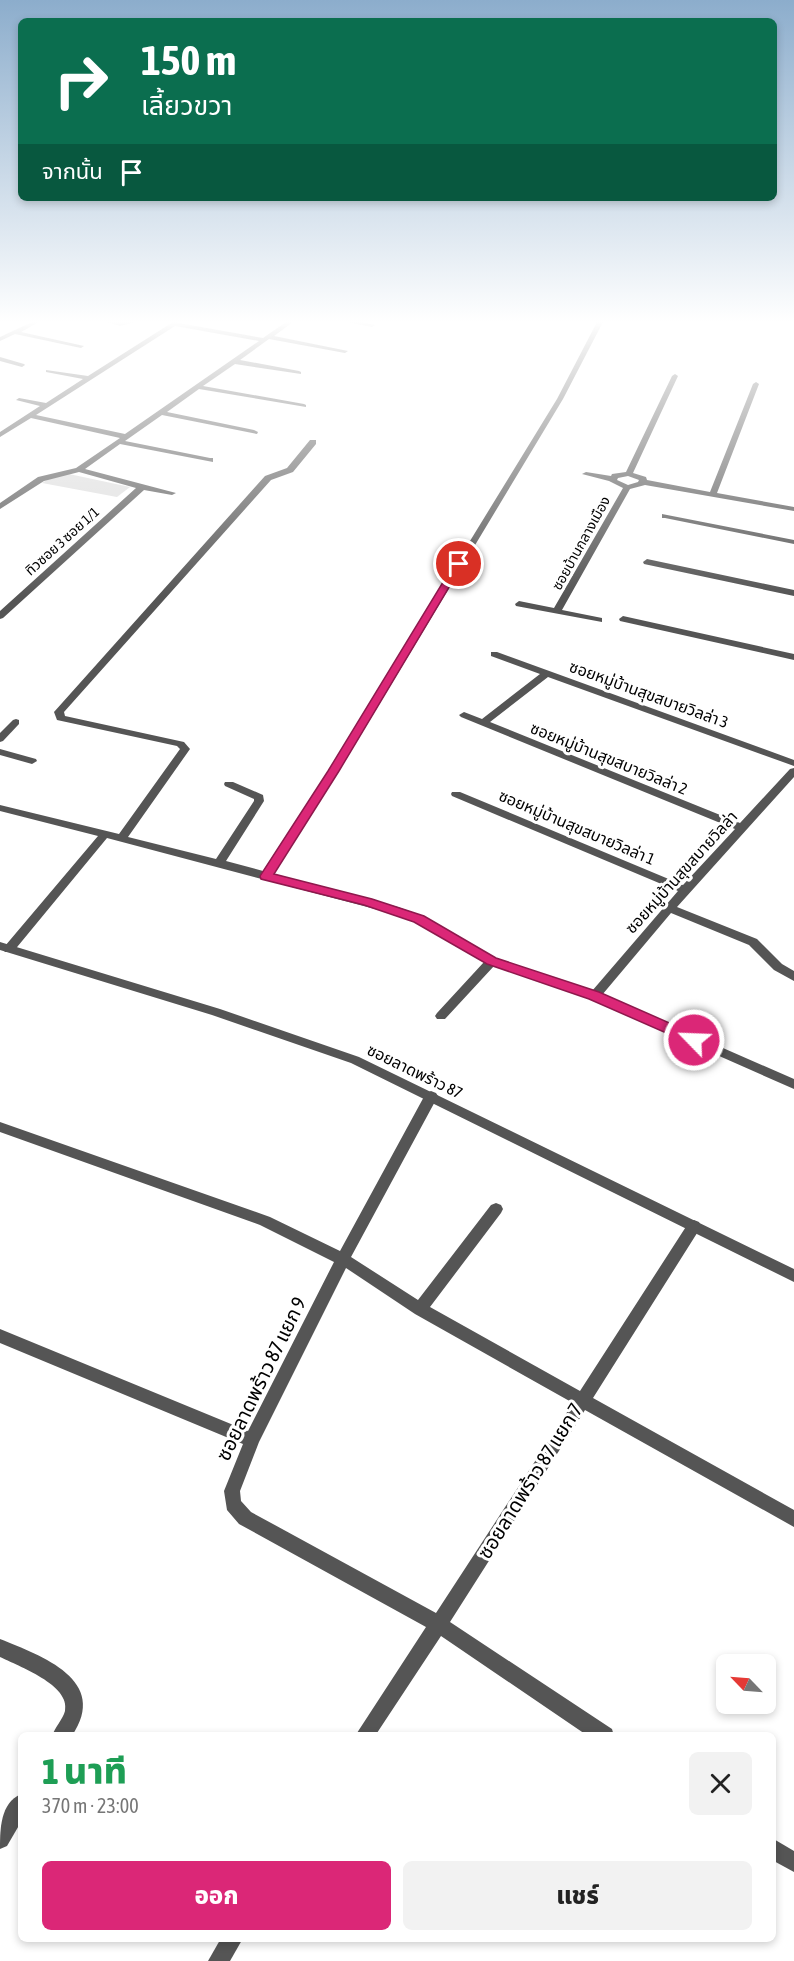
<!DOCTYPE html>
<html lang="th">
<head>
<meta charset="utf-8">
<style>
  body { margin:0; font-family:"Asap Condensed","Noto Sans Thai",sans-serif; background:#f2f2f2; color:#222; height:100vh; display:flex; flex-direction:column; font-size:22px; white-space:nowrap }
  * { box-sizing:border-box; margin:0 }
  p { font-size:20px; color:#767676 }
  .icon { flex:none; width:33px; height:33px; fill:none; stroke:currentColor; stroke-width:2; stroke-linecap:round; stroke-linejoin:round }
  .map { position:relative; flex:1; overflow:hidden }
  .drawer { position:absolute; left:18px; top:1732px; width:758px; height:210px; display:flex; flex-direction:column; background:#fff; border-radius:9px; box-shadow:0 3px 9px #0003 }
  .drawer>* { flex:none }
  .hud { position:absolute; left:18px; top:18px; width:759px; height:183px; border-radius:9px; box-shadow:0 3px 9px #0003; background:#0b6e4f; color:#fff; overflow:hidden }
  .needle { width:39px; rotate:295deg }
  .controls { position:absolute; left:716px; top:1654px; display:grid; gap:12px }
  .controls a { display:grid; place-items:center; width:60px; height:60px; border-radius:9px; background:#fff; box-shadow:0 3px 9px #0003; font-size:30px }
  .pin { position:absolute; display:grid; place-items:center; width:51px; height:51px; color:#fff; margin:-26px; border:3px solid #fff; border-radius:50%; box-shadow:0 2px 6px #0007 }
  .me { position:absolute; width:66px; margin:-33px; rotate:294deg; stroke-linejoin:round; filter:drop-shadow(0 0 4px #0008) }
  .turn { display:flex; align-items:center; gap:21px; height:126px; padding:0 24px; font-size:27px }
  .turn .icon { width:78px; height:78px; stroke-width:2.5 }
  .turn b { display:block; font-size:42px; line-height:51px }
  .then { display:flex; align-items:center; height:57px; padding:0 24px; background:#0003; gap:12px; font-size:22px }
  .round { display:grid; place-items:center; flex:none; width:63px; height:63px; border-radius:9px; background:#f2f2f2 }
  .head { display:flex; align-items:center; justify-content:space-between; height:102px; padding:0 24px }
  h1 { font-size:36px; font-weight:800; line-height:45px; color:#1e9e55 }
  .action { display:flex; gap:12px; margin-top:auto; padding:12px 24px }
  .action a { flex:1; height:69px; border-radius:9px; background:#db2777; color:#fff; font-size:24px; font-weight:800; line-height:69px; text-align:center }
  .action a+a { background:#f2f2f2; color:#222 }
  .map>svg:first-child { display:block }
  .green { fill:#dcdcdc }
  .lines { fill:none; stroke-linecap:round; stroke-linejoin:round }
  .minor { fill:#555; fill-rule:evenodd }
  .tertiary { fill:#555; fill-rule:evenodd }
  .route { fill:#db2777; stroke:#8e194d; stroke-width:1.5 }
  .labels { text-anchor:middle; stroke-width:6; stroke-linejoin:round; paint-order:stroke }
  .far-street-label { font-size:14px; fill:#000; stroke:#fff }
  .street-label { font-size:16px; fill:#000; stroke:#fff }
  .near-street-label { font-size:20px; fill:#000; stroke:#fff }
</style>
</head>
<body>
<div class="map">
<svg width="794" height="1961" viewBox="0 0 794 1961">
  <rect width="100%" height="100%" fill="#fff"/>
  <path class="green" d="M 69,474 L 130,487 L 117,497 L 42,483 L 50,478 Z"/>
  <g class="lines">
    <g class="minor">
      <path d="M 32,322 L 39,322 L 21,332 L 84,346 L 81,348 L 15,334 L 0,341 L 0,337 Z"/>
      <path d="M 108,322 L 134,322 L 120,326 Z"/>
      <path d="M 173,322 L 263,338 L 286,322 L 293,322 L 274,336 L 348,351 L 345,353 L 269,339 L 240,360 L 299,371 L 301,372 L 301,374 L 235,364 L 203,386 L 304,404 L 306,405 L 306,407 L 199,389 L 167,412 L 254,430 L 258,432 L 257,434 L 162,415 L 125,441 L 210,458 L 213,458 L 213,462 L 120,444 L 85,469 L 176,493 L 172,495 L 144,490 L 3,618 L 0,619 L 0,611 L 136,488 L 79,472 L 44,481 L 0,509 L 0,503 L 38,477 L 76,468 L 120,438 L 31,418 L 0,437 L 0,432 L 40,406 L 16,400 L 19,398 L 46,403 L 83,379 L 46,372 L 46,370 L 88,376 ZM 175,326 L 259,341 L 125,434 L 36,415 Z"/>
      <path d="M 347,322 L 361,322 L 375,325 L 372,327 Z"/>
      <path d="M 597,322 L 603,322 L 563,399 L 339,771 L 273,874 L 398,907 L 423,916 L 496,958 L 592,991 L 678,891 L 452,796 L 451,794 L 452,792 L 460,792 L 683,885 L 735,829 L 461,717 L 459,715 L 464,712 L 482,719 L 540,674 L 491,656 L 491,652 L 497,652 L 794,760 L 794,766 L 548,677 L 490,722 L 740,823 L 790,769 L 794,768 L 794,777 L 677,907 L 757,939 L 782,964 L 794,971 L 794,981 L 774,970 L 749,945 L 671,913 L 602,995 L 794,1079 L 794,1089 L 590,999 L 494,966 L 445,1019 L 437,1019 L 435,1016 L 437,1013 L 484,962 L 415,922 L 390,913 L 107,838 L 13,952 L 5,952 L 3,949 L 5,946 L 98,836 L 0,811 L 0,805 L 119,834 L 180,749 L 177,746 L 57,720 L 54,712 L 265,476 L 287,468 L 310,440 L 316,440 L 316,444 L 293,472 L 271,480 L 64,712 L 65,716 L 184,742 L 190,749 L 128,837 L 216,859 L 254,801 L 254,799 L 225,786 L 224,784 L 225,782 L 233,782 L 263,795 L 264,801 L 226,861 L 263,871 L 329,771 L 557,399 Z"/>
      <path d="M 0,357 L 24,364 L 25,365 L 22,367 L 0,361 Z"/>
      <path d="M 675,374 L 678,376 L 633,473 L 646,477 L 647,480 L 710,492 L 753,384 L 756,382 L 759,384 L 717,493 L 794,507 L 794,511 L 645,485 L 630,489 L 562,610 L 602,618 L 602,622 L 516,606 L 515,604 L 519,601 L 554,608 L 623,488 L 609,481 L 582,474 L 586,472 L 611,476 L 612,474 L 626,472 L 672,376 ZM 628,476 L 639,480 L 638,482 L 628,485 L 617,480 L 618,478 Z"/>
      <path d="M 662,514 L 794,540 L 794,544 L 665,518 L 662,518 Z"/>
      <path d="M 647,559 L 794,590 L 794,596 L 644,564 L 643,562 Z"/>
      <path d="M 623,616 L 794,654 L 794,660 L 620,621 L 619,619 Z"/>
      <path d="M 16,719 L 19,720 L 19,724 L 3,741 L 0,742 L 0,733 L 13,720 Z"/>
      <path d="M 0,749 L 36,759 L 37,761 L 32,764 L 0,755 Z"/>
      <path d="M 431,1091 L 436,1093 L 438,1096 L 351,1257 L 418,1300 L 491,1205 L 496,1203 L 501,1205 L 503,1209 L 501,1213 L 430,1307 L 580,1391 L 689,1222 L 694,1220 L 699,1222 L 701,1226 L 699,1230 L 593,1398 L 794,1510 L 794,1527 L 585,1410 L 450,1622 L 612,1729 L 614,1736 L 588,1736 L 441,1636 L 375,1736 L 355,1736 L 426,1627 L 239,1524 L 227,1510 L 224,1491 L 243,1444 L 0,1343 L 0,1329 L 248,1431 L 334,1262 L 260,1225 L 0,1132 L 0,1122 L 270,1217 L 340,1251 L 426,1093 ZM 346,1268 L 415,1314 L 573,1403 L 436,1613 L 251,1512 L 241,1501 L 240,1491 L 259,1442 Z"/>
      <path d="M 0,1639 C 42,1656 110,1680 72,1736 L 52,1736 C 55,1727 63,1719 65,1711 C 71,1685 18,1666 0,1657 Z"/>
      <path d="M 21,1794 L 21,1822 L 7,1846 L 0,1849 C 0,1830 0,1803 21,1794 Z"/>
      <path d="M 772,1838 L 794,1851 L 794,1872 L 772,1860 Z"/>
      <path d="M 220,1940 L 242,1940 L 230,1961 L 208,1961 Z"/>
    </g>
    <path class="tertiary" d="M 0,942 L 220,1009 L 359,1057 L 794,1269 L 794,1282 L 351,1063 L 212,1015 L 0,950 Z"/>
  </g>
  <linearGradient id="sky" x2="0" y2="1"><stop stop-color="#8cadcc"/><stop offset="0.54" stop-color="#fff"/><stop offset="1" stop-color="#fff" stop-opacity="0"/></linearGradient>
  <rect width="794" height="596" fill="url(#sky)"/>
  <path class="route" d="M 459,561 L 463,564 L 339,771 L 274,874 L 372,899 L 424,916 L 496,958 L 599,992 L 699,1036 L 701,1040 L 699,1043 L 689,1043 L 589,999 L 487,964 L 414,922 L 364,905 L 261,879 L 260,876 L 328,771 L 454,564 Z"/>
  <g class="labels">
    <g class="far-street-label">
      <text transform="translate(62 541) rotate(-42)" y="5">ทิวซอย 3 ซอย 1/1</text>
      <text transform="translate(581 543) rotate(-61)" y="5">ซอยบ้านกลางเมือง</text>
    </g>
    <g class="street-label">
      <text transform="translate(649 694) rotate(20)" y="6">ซอยหมู่บ้านสุขสบายวิลล่า 3</text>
      <text transform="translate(609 758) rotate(22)" y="6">ซอยหมู่บ้านสุขสบายวิลล่า 2</text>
      <text transform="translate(577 827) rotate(23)" y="6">ซอยหมู่บ้านสุขสบายวิลล่า 1</text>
      <text transform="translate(681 872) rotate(-48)" y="6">ซอยหมู่บ้านสุขสบายวิลล่า</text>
      <text transform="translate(415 1071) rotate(26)" y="6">ซอยลาดพร้าว 87</text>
    </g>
    <g class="near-street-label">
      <text transform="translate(261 1379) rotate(-64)" y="7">ซอยลาดพร้าว 87 แยก 9</text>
      <text transform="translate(530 1481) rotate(-58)" y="7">ซอยลาดพร้าว 87 แยก 7</text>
    </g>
  </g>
</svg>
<div class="controls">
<a><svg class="needle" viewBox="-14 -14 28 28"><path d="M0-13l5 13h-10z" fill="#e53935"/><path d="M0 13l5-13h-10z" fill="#767676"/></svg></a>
</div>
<div class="pin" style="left:459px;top:564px;background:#d93025"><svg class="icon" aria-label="arrive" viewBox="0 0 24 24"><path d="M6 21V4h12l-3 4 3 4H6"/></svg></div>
<svg class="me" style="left:694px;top:1040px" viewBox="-20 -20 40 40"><circle r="17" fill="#db2777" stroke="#fff" stroke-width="3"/><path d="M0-11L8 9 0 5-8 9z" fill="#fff"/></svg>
<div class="hud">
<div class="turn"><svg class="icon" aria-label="right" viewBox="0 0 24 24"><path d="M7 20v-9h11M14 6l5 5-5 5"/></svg><div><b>150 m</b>เลี้ยวขวา</div></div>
<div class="then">จากนั้น<svg class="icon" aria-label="arrive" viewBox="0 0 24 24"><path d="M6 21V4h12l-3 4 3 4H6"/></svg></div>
</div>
<section class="drawer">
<div class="head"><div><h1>1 นาที</h1><p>370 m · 23:00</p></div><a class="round"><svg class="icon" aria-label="close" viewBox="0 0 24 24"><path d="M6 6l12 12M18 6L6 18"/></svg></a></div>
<div class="action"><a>ออก</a><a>แชร์</a></div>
</section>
</div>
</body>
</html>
